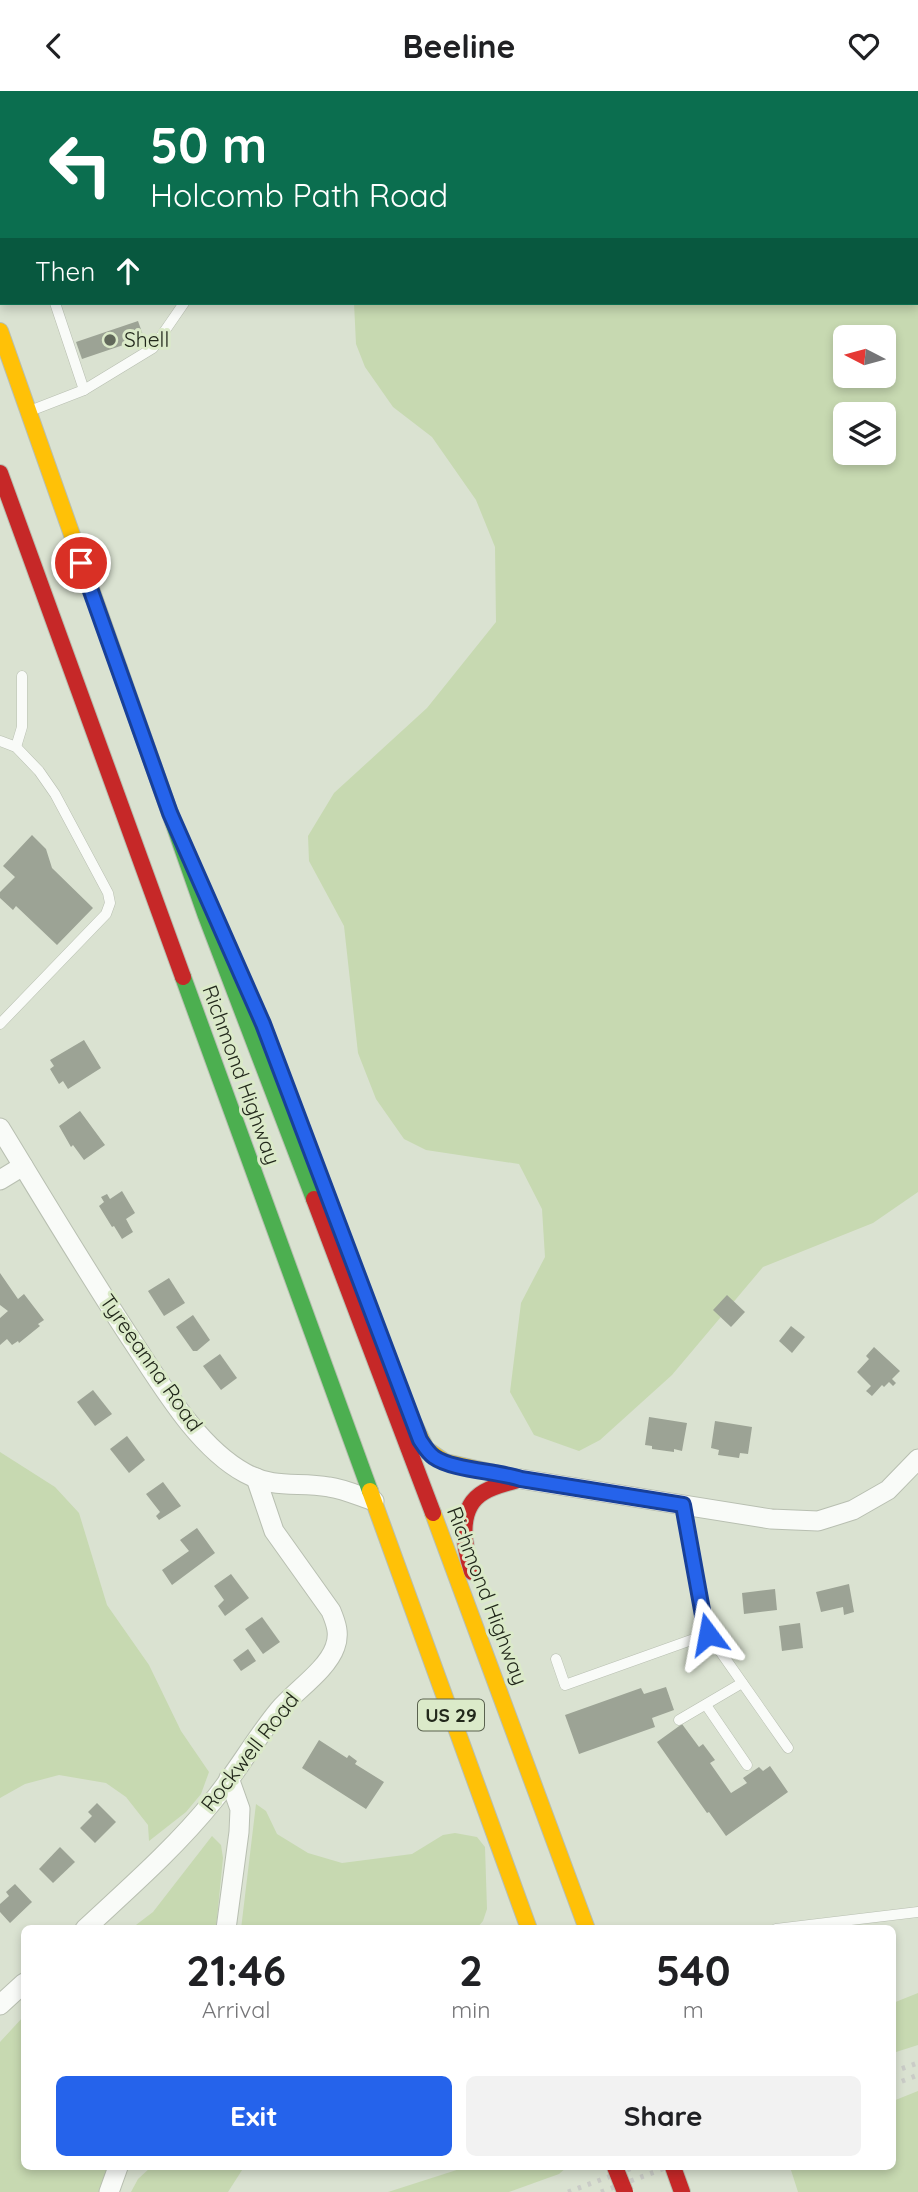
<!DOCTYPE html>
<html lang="en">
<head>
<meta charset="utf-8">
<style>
  body { margin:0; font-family:Quicksand,sans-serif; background:#f2f2f2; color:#202124; height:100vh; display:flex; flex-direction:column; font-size:26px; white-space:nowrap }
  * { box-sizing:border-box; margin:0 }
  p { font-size:23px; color:#757577 }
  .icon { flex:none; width:38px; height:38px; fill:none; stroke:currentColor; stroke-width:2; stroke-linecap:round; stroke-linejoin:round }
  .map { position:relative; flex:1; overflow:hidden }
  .sheet { position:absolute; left:21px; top:1834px; width:875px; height:245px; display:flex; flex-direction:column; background:#fff; border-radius:10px; box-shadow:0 4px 10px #0003 }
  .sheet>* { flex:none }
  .guide { position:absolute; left:0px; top:0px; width:919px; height:214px; box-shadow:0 4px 10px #0003; background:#0b6e4f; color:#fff; overflow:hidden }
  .needle { width:46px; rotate:276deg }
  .fabs { position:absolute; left:833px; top:234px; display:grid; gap:14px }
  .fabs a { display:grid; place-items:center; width:63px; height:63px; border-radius:10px; background:#fff; box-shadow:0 4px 10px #0003; font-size:35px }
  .pin { position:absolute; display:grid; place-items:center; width:60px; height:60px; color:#fff; margin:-30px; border:4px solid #fff; border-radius:50%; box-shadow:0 2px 7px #0007 }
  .me { position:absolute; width:77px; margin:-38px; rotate:347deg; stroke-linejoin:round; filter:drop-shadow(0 0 5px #0008) }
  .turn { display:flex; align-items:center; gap:24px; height:147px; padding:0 35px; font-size:32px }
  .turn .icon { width:91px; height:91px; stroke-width:2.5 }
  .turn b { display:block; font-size:49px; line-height:60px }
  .then { display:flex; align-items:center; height:66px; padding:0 35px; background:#0003; gap:14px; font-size:26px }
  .eta { display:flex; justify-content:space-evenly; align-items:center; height:119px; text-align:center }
  .eta b { font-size:42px; font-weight:700; line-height:49px }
  .cta { display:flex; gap:14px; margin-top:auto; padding:14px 35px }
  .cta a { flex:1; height:80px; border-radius:10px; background:#2563eb; color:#fff; font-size:28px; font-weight:700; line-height:80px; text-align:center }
  .cta a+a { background:#f2f2f2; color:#202124 }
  header { display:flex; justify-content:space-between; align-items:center; height:91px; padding:0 35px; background:#fff; font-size:32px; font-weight:700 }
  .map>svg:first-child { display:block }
  .green { fill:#c7d9b1; fill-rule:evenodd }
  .building { fill:#9ca395 }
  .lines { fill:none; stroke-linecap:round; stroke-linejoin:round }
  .lane-casing { stroke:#b8bfb1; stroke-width:11 }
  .street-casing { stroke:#b8bfb1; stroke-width:21 }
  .fast-casing { stroke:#b8bfb1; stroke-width:18 }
  .slow-casing { stroke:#b8bfb1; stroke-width:18 }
  .jam-casing { stroke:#b8bfb1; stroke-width:18 }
  .path { stroke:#d2d4ce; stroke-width:2.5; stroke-dasharray:3.5 3.5; stroke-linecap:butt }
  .lane { stroke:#f9fbf8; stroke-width:10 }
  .street { stroke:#f9fbf8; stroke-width:19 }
  .fast { stroke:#4caf50; stroke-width:16 }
  .slow { stroke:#ffc107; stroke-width:16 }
  .jam { stroke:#c62828; stroke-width:16 }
  .rail { stroke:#caccc7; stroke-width:5; stroke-dasharray:3.5 7; stroke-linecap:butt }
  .jam-bridge-casing { stroke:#b8bfb1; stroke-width:18; stroke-linecap:butt }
  .jam-bridge { stroke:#c62828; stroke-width:16 }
  .route-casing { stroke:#184099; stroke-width:18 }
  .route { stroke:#2563eb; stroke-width:12 }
  .poi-dot { fill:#62695b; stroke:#dbeac9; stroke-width:2.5 }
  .labels { text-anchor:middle; stroke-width:6; stroke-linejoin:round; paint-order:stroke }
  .shield { fill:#dbeac9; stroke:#5a624f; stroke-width:2 }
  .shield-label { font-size:19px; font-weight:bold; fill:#22281b }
  .poi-label { font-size:21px; fill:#22281b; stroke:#dbeac9; text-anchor:start }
  .street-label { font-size:21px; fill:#22281b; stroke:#dbeac9 }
</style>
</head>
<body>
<header><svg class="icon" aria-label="back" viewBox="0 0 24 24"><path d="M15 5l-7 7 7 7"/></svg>Beeline<svg class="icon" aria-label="heart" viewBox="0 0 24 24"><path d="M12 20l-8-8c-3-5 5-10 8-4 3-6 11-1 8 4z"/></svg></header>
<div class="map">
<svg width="918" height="2101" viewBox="0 0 918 2101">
  <rect width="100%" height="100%" fill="#dae2d1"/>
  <g class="green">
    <path d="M 565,0 L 918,0 L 918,1101 L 873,1132 L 763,1176 L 672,1284 L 600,1349 L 579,1360 L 534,1344 L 510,1301 L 521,1212 L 545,1166 L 542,1118 L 519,1073 L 426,1059 L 404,1048 L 376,1008 L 358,962 L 344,835 L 309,770 L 308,745 L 334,702 L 427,617 L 496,531 L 495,456 L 476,409 L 432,346 L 393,316 L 365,276 L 356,253 L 354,212 L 917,212 L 917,2 L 562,2 ZM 845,247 L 884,247 L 884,285 L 845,285 ZM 845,324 L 884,324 L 884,362 L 845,362 Z"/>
    <path d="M 0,1361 L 55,1396 L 79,1422 L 107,1514 L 149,1574 L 181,1640 L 209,1681 L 201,1703 L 186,1721 L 149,1750 L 148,1734 L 126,1706 L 106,1692 L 59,1684 L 25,1693 L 0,1707 Z"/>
    <path d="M 256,1713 L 266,1720 L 277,1743 L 308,1762 L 342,1772 L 412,1763 L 443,1744 L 455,1742 L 477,1746 L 485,1756 L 487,1818 L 483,1830 L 477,1837 L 241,1838 Z"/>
    <path d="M 212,1745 L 221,1754 L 223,1767 L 216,1837 L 132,1837 L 153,1821 Z"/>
    <path d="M 918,1902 L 918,1954 L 893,1962 L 893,1912 Z"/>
    <path d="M 24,1925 L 24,2076 L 110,2076 L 103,2101 L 0,2101 L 0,1951 Z"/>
    <path d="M 918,2000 L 918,2101 L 798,2101 L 790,2076 L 892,2076 L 893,2010 Z"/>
    <path d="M 151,2076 L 244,2076 L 228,2101 L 131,2101 L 138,2088 Z"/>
    <path d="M 466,2076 L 567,2076 L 559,2083 L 509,2101 L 388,2101 Z"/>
  </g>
  <g class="building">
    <path d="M 138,230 L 144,247 L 82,268 L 76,251 Z"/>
    <path d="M 32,744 L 46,758 L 52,777 L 93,817 L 57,854 L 16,815 L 13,819 L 0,807 L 0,801 L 15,786 L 3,775 Z"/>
    <path d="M 84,949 L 101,977 L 68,998 L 63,990 L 59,993 L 50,978 L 54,975 L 50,969 Z"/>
    <path d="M 80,1020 L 105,1054 L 84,1069 L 73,1054 L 71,1056 L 59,1035 Z"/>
    <path d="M 122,1100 L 135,1122 L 126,1128 L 133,1141 L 122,1148 L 114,1135 L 112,1136 L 99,1115 L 104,1111 L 101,1106 L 107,1103 L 110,1108 Z"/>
    <path d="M 0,1182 L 18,1208 L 24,1203 L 44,1229 L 38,1233 L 40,1235 L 19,1252 L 18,1250 L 12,1254 L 7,1248 L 0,1254 L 0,1227 L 8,1220 L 0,1214 Z"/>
    <path d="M 169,1187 L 185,1212 L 164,1225 L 148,1200 Z"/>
    <path d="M 727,1204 L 745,1221 L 731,1236 L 713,1219 Z"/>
    <path d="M 193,1224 L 210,1249 L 197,1260 L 193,1260 L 176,1236 Z"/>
    <path d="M 791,1235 L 805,1246 L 792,1262 L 779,1250 Z"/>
    <path d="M 874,1256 L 900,1280 L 892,1288 L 896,1292 L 893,1295 L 889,1291 L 884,1296 L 882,1294 L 872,1305 L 866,1300 L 871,1295 L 857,1281 L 869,1268 L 866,1265 Z"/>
    <path d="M 220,1263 L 237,1287 L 221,1299 L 203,1275 Z"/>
    <path d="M 93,1299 L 112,1323 L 95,1335 L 77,1311 Z"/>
    <path d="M 649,1326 L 687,1332 L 682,1360 L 674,1358 L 674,1361 L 652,1358 L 652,1355 L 645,1354 Z"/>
    <path d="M 715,1330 L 752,1336 L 748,1363 L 740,1362 L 739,1367 L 718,1364 L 719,1359 L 711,1357 Z"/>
    <path d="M 127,1345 L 145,1369 L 129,1382 L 110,1358 Z"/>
    <path d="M 163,1391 L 181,1415 L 159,1429 L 156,1425 L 160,1421 L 146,1403 Z"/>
    <path d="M 197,1437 L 215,1462 L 172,1494 L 162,1479 L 189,1460 L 180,1449 Z"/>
    <path d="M 231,1483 L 249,1507 L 225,1525 L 218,1515 L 224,1509 L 214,1495 Z"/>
    <path d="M 849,1493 L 854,1521 L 844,1524 L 843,1516 L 821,1521 L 816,1501 Z"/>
    <path d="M 775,1498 L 777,1519 L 744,1523 L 742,1502 Z"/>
    <path d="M 262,1526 L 280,1551 L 263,1563 L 245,1538 Z"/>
    <path d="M 800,1532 L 803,1557 L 782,1560 L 779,1535 Z"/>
    <path d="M 248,1558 L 256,1570 L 241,1580 L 233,1569 Z"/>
    <path d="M 666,1596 L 674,1619 L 652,1627 L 655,1636 L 579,1663 L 565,1624 L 641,1597 L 644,1603 Z"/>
    <path d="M 682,1633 L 699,1656 L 703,1653 L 715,1669 L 710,1672 L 731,1702 L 747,1692 L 743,1687 L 759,1676 L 763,1680 L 770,1675 L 788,1701 L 726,1745 L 709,1721 L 707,1722 L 657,1651 Z"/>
    <path d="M 319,1649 L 347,1667 L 349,1664 L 357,1670 L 355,1673 L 384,1691 L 366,1718 L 302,1677 Z"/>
    <path d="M 97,1712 L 116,1731 L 95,1752 L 80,1737 L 92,1725 L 88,1721 Z"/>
    <path d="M 60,1756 L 75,1771 L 53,1792 L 39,1778 Z"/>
    <path d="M 15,1793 L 32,1811 L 10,1832 L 0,1821 L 0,1813 L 9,1805 L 6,1801 Z"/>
  </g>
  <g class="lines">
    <g class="lane-casing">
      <g id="lane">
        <path d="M 0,202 L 2,203"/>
        <path d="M 55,212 L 84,299"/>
        <path d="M 35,318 L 84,299 L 153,257 L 184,212"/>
        <path d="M 0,650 L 16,656 L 39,680 L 55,703 L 108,802 L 110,812 L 106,823 L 0,933"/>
        <path d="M 16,656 L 22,636 L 22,585"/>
        <path d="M 683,1414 L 704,1530 L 708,1543 L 788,1657"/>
        <path d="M 556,1568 L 565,1594 L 708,1543"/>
        <path d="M 706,1614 L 747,1674"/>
        <path d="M 679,1629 L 742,1592"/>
        <path d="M 776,1838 L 918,1821"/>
      </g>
    </g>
    <g class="street-casing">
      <g id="street">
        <path d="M 0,1037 C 44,1109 88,1183 135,1254 C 164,1298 199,1357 245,1382 C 276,1399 298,1390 329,1396 C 344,1398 359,1405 374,1410"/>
        <path d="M 0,1089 L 23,1075"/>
        <path d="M 521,1388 L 771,1428 L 818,1430 L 853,1419 L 888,1399 L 918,1368"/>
        <path d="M 85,1838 C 129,1797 175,1757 213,1710 C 237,1681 255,1648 279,1619 C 295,1600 327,1579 335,1556 C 340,1543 336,1532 331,1520 L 274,1440 L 256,1387"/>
        <path d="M 226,1838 L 239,1741 L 240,1718 L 229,1687"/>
        <path d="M 0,1914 L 24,1892"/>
        <path d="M 109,2101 L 118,2076"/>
      </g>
    </g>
    <g class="fast-casing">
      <g id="fast">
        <path d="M 119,577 L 206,825 L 314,1108"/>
        <path d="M 183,886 L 370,1400"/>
      </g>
    </g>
    <g class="slow-casing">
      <g id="slow">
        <path d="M 0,240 L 119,577"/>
        <path d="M 414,1333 L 426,1358 L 445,1371 L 521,1388"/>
        <path d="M 370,1400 L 529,1838"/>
        <path d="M 433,1422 L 587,1838"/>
      </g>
    </g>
    <g class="jam-casing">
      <g id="jam">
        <path d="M 0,382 L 183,886"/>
        <path d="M 314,1108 L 433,1422"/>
        <path d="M 472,1481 C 464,1455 456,1417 484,1401 C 496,1394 509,1392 521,1388"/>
        <path d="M 673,2076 L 682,2101"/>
      </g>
    </g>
    <path class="path" d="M 290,2 L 292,0"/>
    <use href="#lane" class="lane"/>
    <use href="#street" class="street"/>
    <use href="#fast" class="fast"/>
    <use href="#slow" class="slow"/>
    <use href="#jam" class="jam"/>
    <g class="rail">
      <path d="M 892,1981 L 918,1972"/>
      <path d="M 892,1994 L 918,1984"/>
      <path d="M 568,2101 L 635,2076"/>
      <path d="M 601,2101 L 668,2076"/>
    </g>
    <g class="jam-bridge-casing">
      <path id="jam-bridge" d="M 615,2076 L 625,2101"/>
    </g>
    <use href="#jam-bridge" class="jam-bridge"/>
  </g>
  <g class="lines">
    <g class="route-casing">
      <path id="route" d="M 81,472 L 170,722 L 263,933 L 420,1349 C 424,1355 428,1362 434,1366 C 452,1379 497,1380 521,1388 L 683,1414 L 704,1530 L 708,1543"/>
    </g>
    <use href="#route" class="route"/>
  </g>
  <circle class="poi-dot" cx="110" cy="249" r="7"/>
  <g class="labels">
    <rect class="shield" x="418" y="1608.5" width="66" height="31" rx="5"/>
    <g class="shield-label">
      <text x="451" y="1631">US 29</text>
    </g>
    <g class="poi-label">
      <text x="124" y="256">Shell</text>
    </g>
    <g class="street-label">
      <text transform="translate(241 984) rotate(70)" y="7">Richmond Highway</text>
      <text transform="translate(151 1272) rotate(55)" y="7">Tyreeanna Road</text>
      <text transform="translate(487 1505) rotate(69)" y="7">Richmond Highway</text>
      <text transform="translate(250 1661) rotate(-52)" y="7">Rockwell Road</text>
    </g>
  </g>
</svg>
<div class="fabs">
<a><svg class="needle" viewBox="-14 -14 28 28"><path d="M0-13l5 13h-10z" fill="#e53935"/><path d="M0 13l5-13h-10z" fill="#757577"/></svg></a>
<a><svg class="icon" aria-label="layers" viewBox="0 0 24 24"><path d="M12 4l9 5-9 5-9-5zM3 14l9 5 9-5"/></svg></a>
</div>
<div class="pin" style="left:81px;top:472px;background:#d93025"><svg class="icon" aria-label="arrive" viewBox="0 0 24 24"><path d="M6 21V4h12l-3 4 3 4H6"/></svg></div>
<svg class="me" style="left:708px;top:1543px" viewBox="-20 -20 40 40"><path d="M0-17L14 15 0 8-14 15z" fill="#2563eb" stroke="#fff" stroke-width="4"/></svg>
<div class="guide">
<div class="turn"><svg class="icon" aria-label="left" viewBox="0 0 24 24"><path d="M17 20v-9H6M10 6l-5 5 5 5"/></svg><div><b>50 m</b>Holcomb Path Road</div></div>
<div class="then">Then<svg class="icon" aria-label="ahead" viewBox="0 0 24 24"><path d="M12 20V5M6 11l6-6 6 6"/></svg></div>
</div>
<section class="sheet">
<div class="eta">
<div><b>21:46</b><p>Arrival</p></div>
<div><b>2</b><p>min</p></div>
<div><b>540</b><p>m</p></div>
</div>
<div class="cta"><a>Exit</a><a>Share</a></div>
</section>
</div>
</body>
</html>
